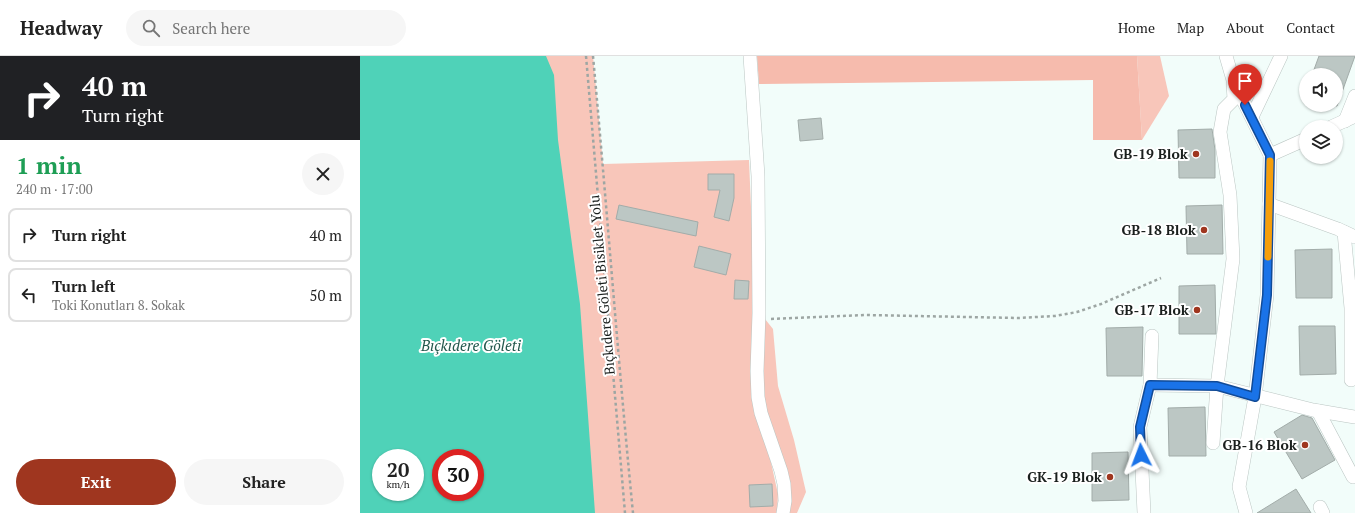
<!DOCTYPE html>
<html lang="en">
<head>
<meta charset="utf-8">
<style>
  body { margin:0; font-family:"PT Serif",serif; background:#f6f6f6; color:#222; height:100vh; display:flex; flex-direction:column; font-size:15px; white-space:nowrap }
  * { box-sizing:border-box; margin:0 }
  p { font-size:13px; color:#767676 }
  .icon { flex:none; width:22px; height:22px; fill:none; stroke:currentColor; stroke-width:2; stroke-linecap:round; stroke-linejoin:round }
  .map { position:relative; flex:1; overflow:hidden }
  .details { display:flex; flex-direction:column; background:#fff; width:360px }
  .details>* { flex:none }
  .guide { background:#202124; color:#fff; overflow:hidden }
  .tools { position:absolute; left:939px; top:12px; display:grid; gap:8px }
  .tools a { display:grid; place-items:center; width:44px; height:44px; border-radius:50%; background:#fff; box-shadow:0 1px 3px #0004; font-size:20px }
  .speed { position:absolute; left:12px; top:393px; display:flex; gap:8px; font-size:20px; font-weight:700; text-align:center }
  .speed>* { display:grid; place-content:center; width:52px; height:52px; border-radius:50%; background:#fff; box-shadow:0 1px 3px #0004; line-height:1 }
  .speed small { font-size:10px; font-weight:400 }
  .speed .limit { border:6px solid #d22; background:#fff; color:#111 }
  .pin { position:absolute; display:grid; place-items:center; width:34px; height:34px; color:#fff; margin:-41px -17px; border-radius:50% 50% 50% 0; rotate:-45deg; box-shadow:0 0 4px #0007 }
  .pin .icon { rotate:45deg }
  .me { position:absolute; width:44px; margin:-22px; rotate:357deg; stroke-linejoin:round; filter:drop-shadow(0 0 3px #0008) }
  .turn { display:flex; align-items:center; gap:14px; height:84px; padding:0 16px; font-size:18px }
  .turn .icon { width:52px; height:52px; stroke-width:2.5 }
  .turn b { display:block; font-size:28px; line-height:34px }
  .round { display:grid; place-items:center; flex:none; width:42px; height:42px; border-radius:21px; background:#f6f6f6 }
  .head { display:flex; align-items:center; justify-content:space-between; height:68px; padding:0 16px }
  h1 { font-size:24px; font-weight:700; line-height:30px; color:#1e9e55 }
  .primary-button { display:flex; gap:8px; margin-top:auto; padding:8px 16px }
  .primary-button a { flex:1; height:46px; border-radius:24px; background:#9f361f; color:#fff; font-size:16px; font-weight:700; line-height:46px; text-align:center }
  .primary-button a+a { background:#f6f6f6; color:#222 }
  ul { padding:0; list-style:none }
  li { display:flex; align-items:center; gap:12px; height:54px; margin:0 8px 6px; padding:0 8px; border:2px solid #e0e0e0; border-radius:8px }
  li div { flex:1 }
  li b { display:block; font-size:15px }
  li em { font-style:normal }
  header { display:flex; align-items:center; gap:24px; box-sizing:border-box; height:56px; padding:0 20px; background:#fff; border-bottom:1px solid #e0e0e0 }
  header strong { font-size:19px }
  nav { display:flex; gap:22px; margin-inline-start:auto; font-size:14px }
  .search { width:280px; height:36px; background:#f6f6f6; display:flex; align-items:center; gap:10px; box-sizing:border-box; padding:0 14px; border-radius:22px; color:#767676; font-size:15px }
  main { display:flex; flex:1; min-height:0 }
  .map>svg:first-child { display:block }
  .green { fill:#f8c6ba; fill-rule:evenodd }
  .forest { fill:#f6bbad }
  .water { fill:#4fd2b8; fill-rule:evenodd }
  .building { fill:#bcc7c4; stroke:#a2aca9 }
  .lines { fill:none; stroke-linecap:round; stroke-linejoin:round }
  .street-casing { stroke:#bbc6c3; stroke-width:14 }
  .path { stroke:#9da6a3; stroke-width:2.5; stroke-dasharray:3 3; stroke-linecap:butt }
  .street { stroke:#fff; stroke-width:13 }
  .route-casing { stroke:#114b97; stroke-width:10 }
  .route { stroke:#1a73e8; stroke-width:7 }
  .slow { stroke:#f59e0b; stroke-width:7 }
  .poi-dot { fill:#9f361f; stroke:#fff; stroke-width:1.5 }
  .labels { text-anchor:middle; stroke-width:4; stroke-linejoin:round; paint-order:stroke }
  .poi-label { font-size:14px; font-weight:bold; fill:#1a1f1d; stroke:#fff; text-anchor:end }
  .street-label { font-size:14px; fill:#1a1f1d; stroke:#fff }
  .water-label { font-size:15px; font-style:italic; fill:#23584d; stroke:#fff }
</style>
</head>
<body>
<header>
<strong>Headway</strong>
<div class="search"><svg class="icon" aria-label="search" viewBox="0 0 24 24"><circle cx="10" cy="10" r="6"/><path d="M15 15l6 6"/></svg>Search here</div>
<nav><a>Home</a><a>Map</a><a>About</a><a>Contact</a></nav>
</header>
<main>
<section class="details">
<div class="guide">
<div class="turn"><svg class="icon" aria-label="right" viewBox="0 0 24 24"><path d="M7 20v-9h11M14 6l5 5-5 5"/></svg><div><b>40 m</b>Turn right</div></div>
</div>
<div class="head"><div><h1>1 min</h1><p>240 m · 17:00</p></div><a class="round"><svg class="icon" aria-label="close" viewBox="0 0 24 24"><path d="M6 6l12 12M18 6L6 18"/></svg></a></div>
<ul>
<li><svg class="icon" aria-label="right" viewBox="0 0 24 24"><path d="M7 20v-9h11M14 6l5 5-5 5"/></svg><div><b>Turn right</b></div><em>40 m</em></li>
<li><svg class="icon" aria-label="left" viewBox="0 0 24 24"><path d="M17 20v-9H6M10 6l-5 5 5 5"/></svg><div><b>Turn left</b><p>Toki Konutları 8. Sokak</p></div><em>50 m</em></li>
</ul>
<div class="primary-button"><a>Exit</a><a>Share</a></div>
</section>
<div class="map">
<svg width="995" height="457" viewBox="0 0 995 457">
  <rect width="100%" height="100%" fill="#f2fdfa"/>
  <g class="green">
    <path d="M 0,0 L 233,0 L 243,108 L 389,104 L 395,245 L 410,402 L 418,438 L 417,457 L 0,457 ZM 21,402 L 55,402 L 55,436 L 21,436 ZM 81,402 L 115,402 L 115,436 L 81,436 Z"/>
    <path d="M 777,0 L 800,0 L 809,40 L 782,84 Z"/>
    <path d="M 405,263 L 413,273 L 418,330 L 434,384 L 446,436 L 437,457 L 429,457 L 403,341 Z"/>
  </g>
  <path class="forest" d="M 397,0 L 777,0 L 782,84 L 733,84 L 733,24 L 399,28 Z"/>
  <path class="water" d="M 0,0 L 186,0 L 194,19 L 198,84 L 220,248 L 235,457 L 0,457 ZM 21,402 L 55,402 L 55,436 L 21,436 ZM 81,402 L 115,402 L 115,436 L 81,436 Z"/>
  <g class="building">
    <path d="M 959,0 L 995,0 L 977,50 L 976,50 L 976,19 L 952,19 Z"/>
    <path d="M 461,62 L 463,83 L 440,85 L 438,64 Z"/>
    <path d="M 852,73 L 855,94 L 855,122 L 819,122 L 818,74 Z"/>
    <path d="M 348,118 L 374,118 L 374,142 L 369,165 L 354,161 L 360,134 L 348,134 Z"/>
    <path d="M 259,149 L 338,166 L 336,180 L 256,163 Z"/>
    <path d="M 862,149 L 863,198 L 827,198 L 826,150 Z"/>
    <path d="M 339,190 L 371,198 L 366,219 L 334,211 Z"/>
    <path d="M 972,193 L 972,242 L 936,242 L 935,194 Z"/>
    <path d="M 375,224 L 389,225 L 388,243 L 374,243 Z"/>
    <path d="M 855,229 L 856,278 L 819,278 L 819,230 Z"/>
    <path d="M 939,270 L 975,270 L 976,318 L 940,319 Z"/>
    <path d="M 783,271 L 782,320 L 747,320 L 746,272 Z"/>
    <path d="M 845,351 L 846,400 L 809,400 L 808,352 Z"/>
    <path d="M 942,359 L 952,362 L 975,404 L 942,423 L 914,376 Z"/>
    <path d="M 768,396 L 769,444 L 732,445 L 732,397 Z"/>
    <path d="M 412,428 L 413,450 L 390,451 L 389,429 Z"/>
    <path d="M 936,433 L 951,457 L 897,457 Z"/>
  </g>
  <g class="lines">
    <g class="street-casing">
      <g id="street">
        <path d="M 390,0 L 398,120 L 399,257 L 397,315 L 398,341 L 401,357 L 421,415 L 424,428 L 425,445 L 423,457"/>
        <path d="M 866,0 L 873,24 L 910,99 L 907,239 L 895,341 L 879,431 L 886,457"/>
        <path d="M 892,61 L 921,0"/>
        <path d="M 985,65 L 995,40"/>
        <path d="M 971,71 L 993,61"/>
        <path d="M 910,99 L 946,83"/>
        <path d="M 909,148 L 978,173 L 995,181"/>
        <path d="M 984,176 L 991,252 L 991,324"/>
        <path d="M 790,329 L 857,330 L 953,354 L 995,361"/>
        <path d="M 958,355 L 993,421"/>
        <path d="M 853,387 L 857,330 L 873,203 L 870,139 L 860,76 L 864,53 L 874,43 L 873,27"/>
        <path d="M 960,451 L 963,457"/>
        <path d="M 784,457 L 780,371 L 790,329 L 792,280"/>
      </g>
    </g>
    <g class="path">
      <path d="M 226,0 L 265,457"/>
      <path d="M 233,0 C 247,152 258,305 273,457"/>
      <path d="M 411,263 L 506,259 L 658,262 L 695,260 L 717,256 L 741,248 L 801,222"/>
    </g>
    <use href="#street" class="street"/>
  </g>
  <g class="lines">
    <g class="route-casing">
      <path id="route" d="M 781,399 L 780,371 L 790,329 L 857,330 L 895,341 L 907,239 L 910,99 L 885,49"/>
    </g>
    <use href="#route" class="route"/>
    <path class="slow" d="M 908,201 L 910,105"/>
  </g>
  <g class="poi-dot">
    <circle cx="836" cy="98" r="4"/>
    <circle cx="844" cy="174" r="4"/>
    <circle cx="837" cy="254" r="4"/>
    <circle cx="945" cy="389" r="4"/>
    <circle cx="750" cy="421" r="4"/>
  </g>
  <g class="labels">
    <g class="poi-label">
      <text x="828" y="103">GB-19 Blok</text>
      <text x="836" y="179">GB-18 Blok</text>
      <text x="829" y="259">GB-17 Blok</text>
      <text x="937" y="394">GB-16 Blok</text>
      <text x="742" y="426">GK-19 Blok</text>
    </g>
    <g class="street-label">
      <text transform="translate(242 229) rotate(-95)" y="5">Bıçkıdere Göleti Bisiklet Yolu</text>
    </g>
    <g class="water-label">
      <text x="111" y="295">Bıçkıdere Göleti</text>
    </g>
  </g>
</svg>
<div class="tools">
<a><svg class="icon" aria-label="sound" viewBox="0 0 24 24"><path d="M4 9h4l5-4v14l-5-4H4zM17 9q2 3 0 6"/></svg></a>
<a><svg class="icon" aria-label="layers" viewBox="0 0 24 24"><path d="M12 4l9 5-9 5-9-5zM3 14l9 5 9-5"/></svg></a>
</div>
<div class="speed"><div>20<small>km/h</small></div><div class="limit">30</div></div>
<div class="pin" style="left:885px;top:49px;background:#d93025"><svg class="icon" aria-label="arrive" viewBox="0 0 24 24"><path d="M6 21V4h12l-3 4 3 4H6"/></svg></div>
<svg class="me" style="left:781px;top:399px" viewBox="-20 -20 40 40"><path d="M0-17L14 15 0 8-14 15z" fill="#1a73e8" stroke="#fff" stroke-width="4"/></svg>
</div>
</main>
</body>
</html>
